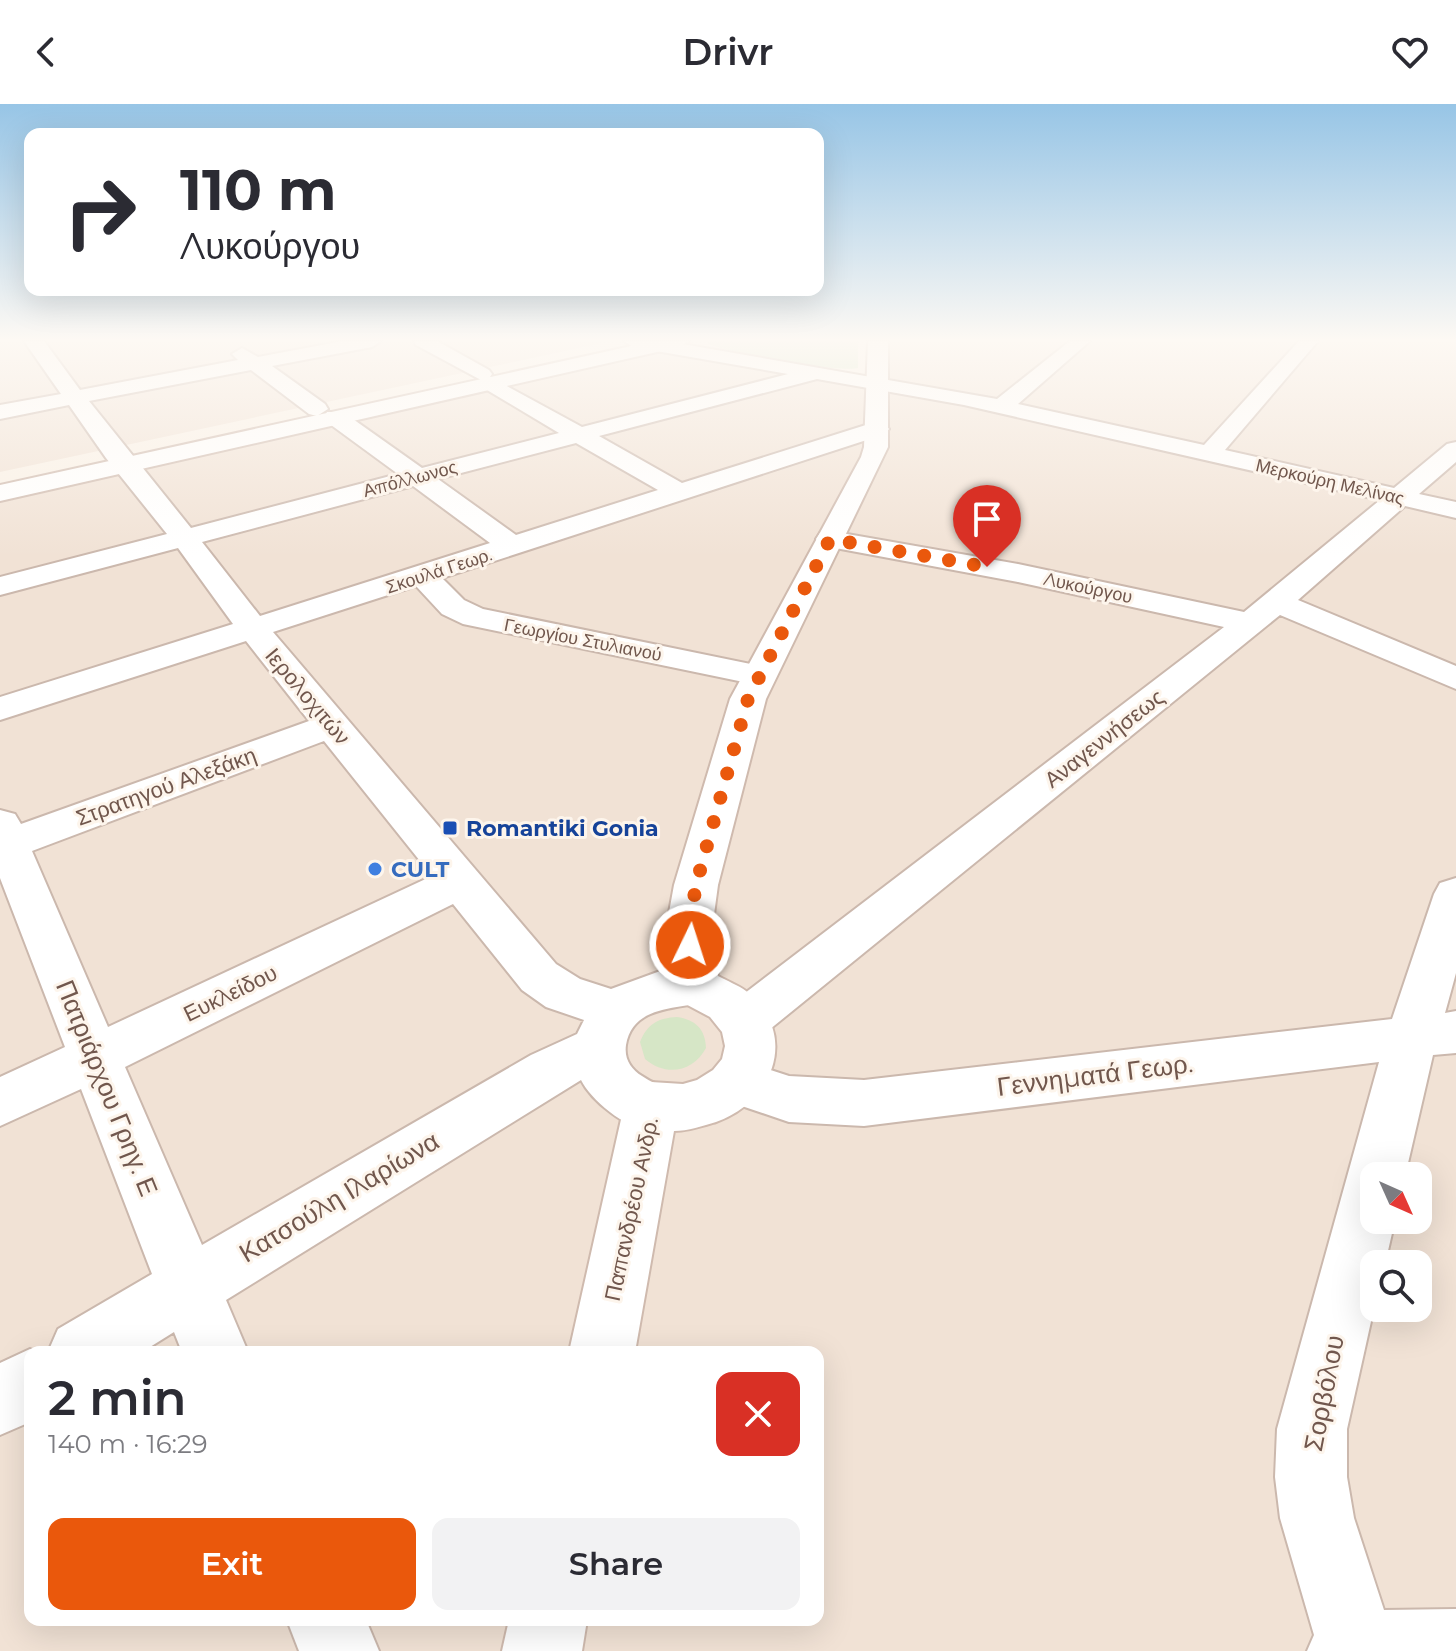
<!DOCTYPE html>
<html lang="en">
<head>
<meta charset="utf-8">
<style>
  body { margin:0; font-family:Montserrat,sans-serif; background:#f2f2f3; color:#2b2b33; height:100vh; display:flex; flex-direction:column; font-size:30px; white-space:nowrap }
  * { box-sizing:border-box; margin:0 }
  p { font-size:26px; color:#7c7c81 }
  .icon { flex:none; width:44px; height:44px; fill:none; stroke:currentColor; stroke-width:2; stroke-linecap:round; stroke-linejoin:round }
  .map { position:relative; flex:1; overflow:hidden }
  .sheet { position:absolute; left:24px; top:1242px; width:800px; height:280px; display:flex; flex-direction:column; background:#fff; border-radius:16px; box-shadow:0 8px 32px #0002 }
  .sheet>* { flex:none }
  .hud { position:absolute; left:24px; top:24px; width:800px; height:168px; border-radius:16px; box-shadow:0 8px 32px #0002; background:#fff; color:#2b2b33; overflow:hidden }
  .needle { width:52px; rotate:135deg }
  .controls { position:absolute; left:1360px; top:1058px; display:grid; gap:16px }
  .controls a { display:grid; place-items:center; width:72px; height:72px; border-radius:16px; background:#fff; box-shadow:0 8px 32px #0002; font-size:40px }
  .pin { position:absolute; display:grid; place-items:center; width:68px; height:68px; color:#fff; margin:-82px -34px; border-radius:50% 50% 50% 0; rotate:-45deg; box-shadow:0 0 8px #0007 }
  .pin .icon { rotate:45deg }
  .me { position:absolute; width:88px; margin:-44px; rotate:4deg; stroke-linejoin:round; filter:drop-shadow(0 0 6px #0008) }
  .turn { display:flex; align-items:center; gap:28px; height:168px; padding:0 24px; font-size:36px }
  .turn .icon { width:104px; height:104px; stroke-width:2.5 }
  .turn b { display:block; font-size:56px; line-height:68px }
  .round { display:grid; place-items:center; flex:none; width:84px; height:84px; border-radius:16px; background:#f2f2f3 }
  .head { display:flex; align-items:center; justify-content:space-between; height:136px; padding:0 24px }
  h1 { font-size:48px; font-weight:600; line-height:60px }
  .cta { display:flex; gap:16px; margin-top:auto; padding:16px 24px }
  .cta a { flex:1; height:92px; border-radius:16px; background:#ea580c; color:#fff; font-size:32px; font-weight:600; line-height:92px; text-align:center }
  .cta a+a { background:#f2f2f3; color:#2b2b33 }
  header { display:flex; justify-content:space-between; align-items:center; height:104px; padding:0 24px; background:#fff; font-size:36px; font-weight:600 }
  .map>svg:first-child { display:block }
  .residential { fill:#f1e2d5; fill-rule:evenodd }
  .green { fill:#d6e6c6 }
  .lines { fill:none; stroke-linecap:round; stroke-linejoin:round }
  .street-casing { stroke:#cbb8ad; stroke-width:4 }
  .secondary-casing { stroke:#cfbaae; stroke-width:4 }
  .street { fill:#fff; fill-rule:evenodd }
  .secondary { fill:#fff; fill-rule:evenodd }
  .route { stroke:#ea580c; stroke-width:14; stroke-dasharray:0 25.2 }
  .transit-dot { fill:#1a4fb4; stroke:#fdf5ec; stroke-width:3 }
  .shop-dot { fill:#3f7fe0; stroke:#fdf5ec; stroke-width:3 }
  .labels { text-anchor:middle; stroke-width:6; stroke-linejoin:round; paint-order:stroke }
  .far-street-label { font-size:18px; fill:#71574d; stroke:#fdf5ec }
  .street-label { font-size:22px; fill:#71574d; stroke:#fdf5ec }
  .transit-label { font-size:22px; font-weight:bold; fill:#164399; stroke:#fdf5ec; text-anchor:start }
  .shop-label { font-size:22px; font-weight:bold; fill:#366cbe; stroke:#fdf5ec; text-anchor:start }
  .near-street-label { font-size:26px; fill:#71574d; stroke:#fdf5ec }
</style>
</head>
<body>
<header><svg class="icon" aria-label="back" viewBox="0 0 24 24"><path d="M15 5l-7 7 7 7"/></svg>Drivr<svg class="icon" aria-label="heart" viewBox="0 0 24 24"><path d="M12 20l-8-8c-3-5 5-10 8-4 3-6 11-1 8 4z"/></svg></header>
<div class="map">
<svg width="1456" height="1547" viewBox="0 0 1456 1547">
  <rect width="100%" height="100%" fill="#faf1e6"/>
  <g class="residential">
    <path d="M 0,237 L 597,237 L 602,239 L 0,368 Z"/>
    <path d="M 889,237 L 1456,237 L 1456,1547 L 0,1547 L 0,397 L 652,246 L 888,283 ZM 1374,1072 L 1418,1072 L 1418,1116 L 1374,1116 ZM 1374,1160 L 1418,1160 L 1418,1204 L 1374,1204 ZM 30,1248 L 818,1248 L 818,1516 L 30,1516 Z"/>
  </g>
  <g class="green">
    <path d="M 709,237 L 858,237 L 858,264 C 840,269 724,249 707,239 Z"/>
    <path d="M 677,913 C 695,916 705,924 706,944 C 693,968 666,973 645,955 L 640,938 C 647,920 658,914 677,913 Z"/>
  </g>
  <g class="lines">
    <g class="street-casing">
      <g id="street">
        <path d="M 24,237 L 44,237 L 80,286 L 238,256 L 232,250 L 242,244 L 258,253 L 343,237 L 381,237 L 372,243 L 272,262 L 325,300 L 328,305 L 317,312 L 309,310 L 251,266 L 89,297 L 191,424 L 398,370 L 327,318 L 324,313 L 327,308 L 343,308 L 422,364 L 559,329 L 482,283 L 478,279 L 481,276 L 416,241 L 414,237 L 437,237 L 489,266 L 492,270 L 490,273 L 582,323 L 788,270 L 633,243 L 624,237 L 665,237 L 997,295 L 1070,237 L 1090,237 L 1018,300 L 1204,341 L 1299,237 L 1318,237 L 1225,346 L 1394,384 L 1447,340 L 1456,338 L 1456,358 L 1419,390 L 1456,398 L 1456,414 L 1405,402 L 1298,496 L 1456,562 L 1456,585 L 1280,511 L 764,930 L 746,936 L 728,930 L 721,916 L 728,902 L 1224,523 L 1018,478 L 830,443 L 820,441 L 816,435 L 820,429 L 830,427 L 1018,460 L 1244,508 L 1380,396 L 964,301 L 817,275 L 599,332 L 682,379 L 869,320 L 885,320 L 889,325 L 885,330 L 442,474 L 464,496 L 483,505 L 770,564 L 775,571 L 770,578 L 758,581 L 463,520 L 442,510 L 416,482 L 273,528 L 556,860 L 580,875 L 611,885 L 663,866 L 695,864 L 712,870 L 720,883 L 712,896 C 682,906 633,899 626,941 C 624,955 631,965 642,972 C 662,986 666,976 678,1002 L 670,1019 C 665,1020 658,1025 652,1025 C 627,1027 591,996 581,976 L 226,1196 L 248,1248 L 182,1248 L 174,1228 L 142,1248 L 48,1248 L 58,1225 L 152,1170 L 81,985 L 0,1022 L 0,973 L 65,943 L 0,774 L 0,706 L 15,710 L 21,720 L 309,617 L 246,537 L 0,616 L 0,593 L 233,520 L 178,444 L 0,491 L 0,473 L 167,430 L 106,354 L 69,301 L 0,315 L 0,301 L 61,290 ZM 576,339 L 658,386 L 516,431 L 438,375 ZM 413,382 L 490,439 L 260,512 L 202,438 ZM 324,637 L 432,772 L 108,923 L 32,747 ZM 453,800 L 522,886 L 546,903 L 584,916 L 577,930 L 531,951 L 202,1141 L 125,963 Z"/>
        <path d="M 1456,774 L 1456,869 L 1445,909 L 1456,907 L 1456,949 L 1433,951 L 1405,1072 L 1374,1072 L 1374,1116 L 1395,1116 L 1385,1160 L 1374,1160 L 1374,1204 L 1347,1325 L 1347,1373 L 1354,1414 L 1384,1506 L 1456,1505 L 1456,1547 L 1307,1547 L 1314,1531 L 1280,1414 L 1275,1373 L 1277,1325 L 1379,958 L 864,1022 L 789,1018 L 718,994 L 710,978 L 718,962 L 737,955 L 789,972 L 864,976 L 1392,915 L 1434,790 L 1440,779 Z"/>
        <path d="M 30,1245 L 37,1248 L 30,1248 L 30,1318 L 0,1331 L 0,1259 Z"/>
        <path d="M 287,1516 L 366,1516 L 379,1547 L 299,1547 Z"/>
      </g>
    </g>
    <g class="secondary-casing">
      <g id="secondary">
        <path d="M 654,237 L 689,237 L 679,243 L 0,397 L 0,381 Z"/>
        <path d="M 868,237 L 888,237 L 888,343 L 766,595 L 718,781 L 712,825 L 718,872 C 727,877 738,881 746,887 C 799,929 775,997 716,1018 C 703,1022 688,1027 674,1027 L 635,1248 L 569,1248 L 624,1002 L 632,985 L 651,978 L 683,980 L 697,976 L 713,966 L 722,955 L 725,942 L 722,928 L 710,913 L 678,896 L 670,883 L 666,825 L 674,781 L 730,595 L 861,353 L 864,343 Z"/>
        <path d="M 509,1516 L 587,1516 L 582,1547 L 502,1547 Z"/>
      </g>
    </g>
    <use href="#street" class="street"/>
    <use href="#secondary" class="secondary"/>
  </g>
  <linearGradient id="sky" x2="0" y2="1"><stop stop-color="#97c5e6"/><stop offset="0.52" stop-color="#fdf9f4"/><stop offset="1" stop-color="#fdf9f4" stop-opacity="0"/></linearGradient>
  <rect width="1456" height="453" fill="url(#sky)"/>
  <g class="lines">
    <path class="route" d="M 690,841 L 689,825 L 696,781 L 748,595 L 830,435 L 987,463"/>
  </g>
  <rect class="transit-dot" x="442" y="716" width="16" height="16" rx="4"/>
  <circle class="shop-dot" cx="375" cy="765" r="8"/>
  <g class="labels">
    <g class="far-street-label">
      <text transform="translate(410 375) rotate(-15)" y="6">Απόλλωνος</text>
      <text transform="translate(1330 378) rotate(13)" y="6">Μερκούρη Μελίνας</text>
      <text transform="translate(439 467) rotate(-18)" y="6">Σκουλά Γεωρ.</text>
      <text transform="translate(1088 484) rotate(12)" y="6">Λυκούργου</text>
      <text transform="translate(583 536) rotate(11)" y="6">Γεωργίου Στυλιανού</text>
    </g>
    <g class="street-label">
      <text transform="translate(308 592) rotate(50)" y="8">Ιερολοχιτών</text>
      <text transform="translate(1104 634) rotate(-38)" y="8">Αναγεννήσεως</text>
      <text transform="translate(166 682) rotate(-20)" y="8">Στρατηγού Αλεξάκη</text>
      <text transform="translate(230 889) rotate(-26)" y="8">Ευκλείδου</text>
      <text transform="translate(631 1105) rotate(-78)" y="8">Παπανδρέου Ανδρ.</text>
    </g>
    <g class="transit-label">
      <text x="466" y="732">Romantiki Gonia</text>
    </g>
    <g class="shop-label">
      <text x="391" y="773">CULT</text>
    </g>
    <g class="near-street-label">
      <text transform="translate(1095 971) rotate(-7)" y="9">Γεννηματά Γεωρ.</text>
      <text transform="translate(107 984) rotate(68)" y="9">Πατριάρχου Γρηγ. Ε</text>
      <text transform="translate(339 1093) rotate(-31)" y="9">Κατσούλη Ιλαρίωνα</text>
      <text transform="translate(1324 1289) rotate(-79)" y="9">Σορβόλου</text>
    </g>
  </g>
</svg>
<div class="controls">
<a><svg class="needle" viewBox="-14 -14 28 28"><path d="M0-13l5 13h-10z" fill="#e53935"/><path d="M0 13l5-13h-10z" fill="#7c7c81"/></svg></a>
<a><svg class="icon" aria-label="search" viewBox="0 0 24 24"><circle cx="10" cy="10" r="6"/><path d="M15 15l6 6"/></svg></a>
</div>
<div class="pin" style="left:987px;top:463px;background:#d93025"><svg class="icon" aria-label="arrive" viewBox="0 0 24 24"><path d="M6 21V4h12l-3 4 3 4H6"/></svg></div>
<svg class="me" style="left:690px;top:841px" viewBox="-20 -20 40 40"><circle r="17" fill="#ea580c" stroke="#fff" stroke-width="3"/><path d="M0-11L8 9 0 5-8 9z" fill="#fff"/></svg>
<div class="hud">
<div class="turn"><svg class="icon" aria-label="right" viewBox="0 0 24 24"><path d="M7 20v-9h11M14 6l5 5-5 5"/></svg><div><b>110 m</b>Λυκούργου</div></div>
</div>
<section class="sheet">
<div class="head"><div><h1>2 min</h1><p>140 m · 16:29</p></div><a class="round" style="background:#d93025;color:#fff"><svg class="icon" aria-label="close" viewBox="0 0 24 24"><path d="M6 6l12 12M18 6L6 18"/></svg></a></div>
<div class="cta"><a>Exit</a><a>Share</a></div>
</section>
</div>
</body>
</html>
